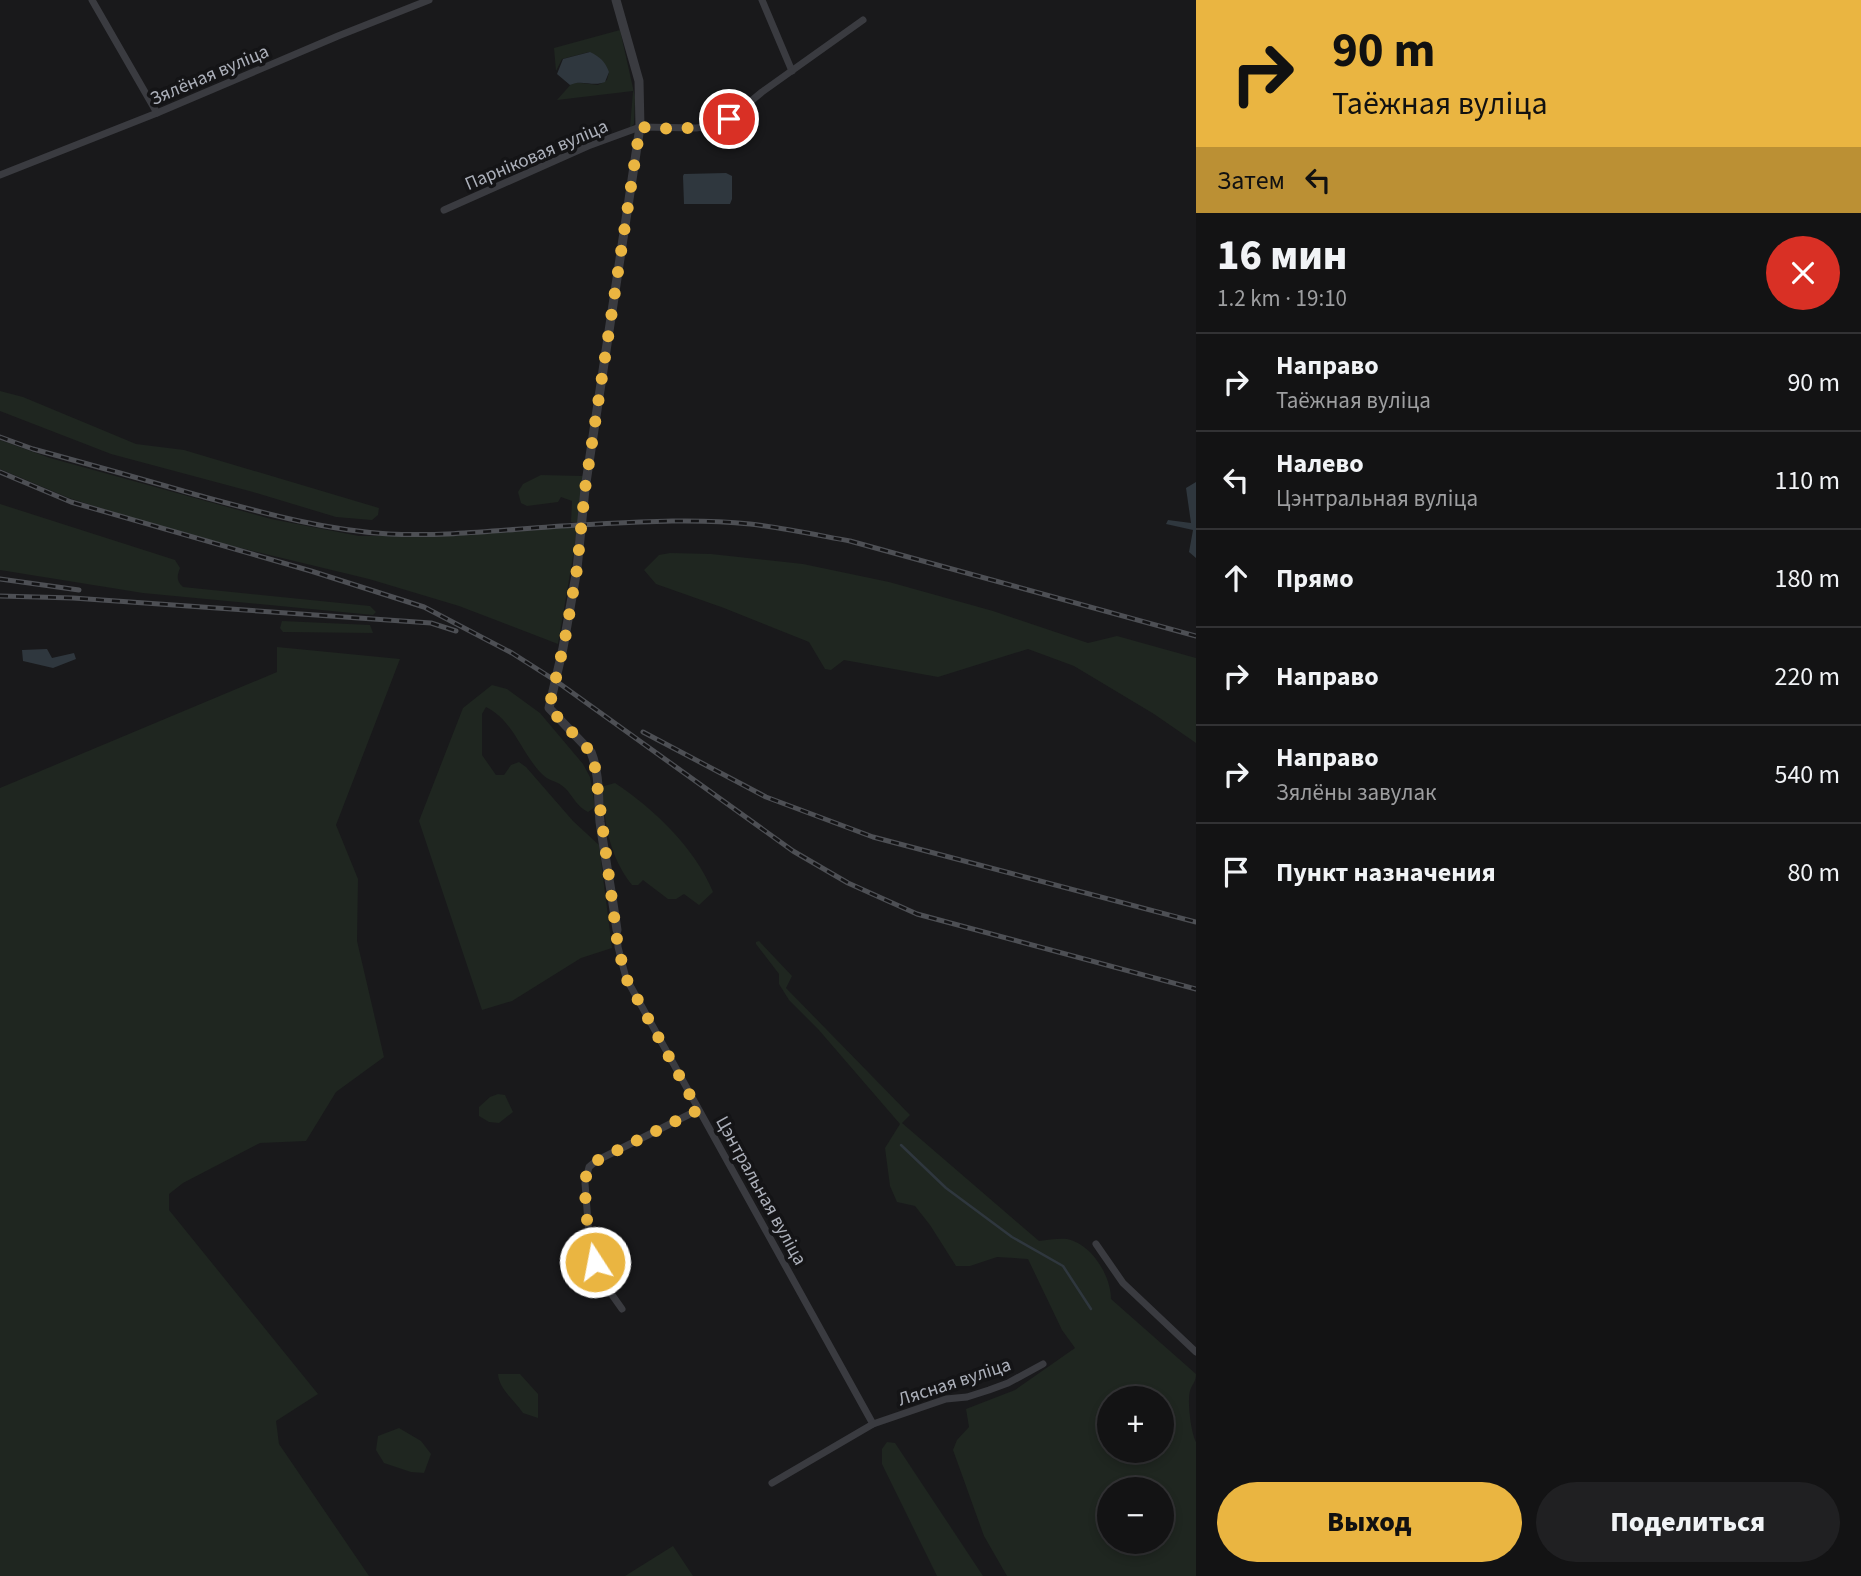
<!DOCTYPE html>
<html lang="ru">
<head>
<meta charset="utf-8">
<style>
  body { margin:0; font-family:"Source Sans 3",sans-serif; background:#202022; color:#f1f3f6; height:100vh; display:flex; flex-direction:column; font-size:26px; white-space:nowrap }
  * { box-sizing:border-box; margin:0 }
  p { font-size:23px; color:#9d9ea0 }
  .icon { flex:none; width:38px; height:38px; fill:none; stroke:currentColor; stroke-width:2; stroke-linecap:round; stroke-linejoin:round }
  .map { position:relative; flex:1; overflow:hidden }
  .side { display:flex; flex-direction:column; background:#131314; width:665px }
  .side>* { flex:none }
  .guide { background:#eab541; color:#111; overflow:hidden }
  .controls { position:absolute; left:1097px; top:1386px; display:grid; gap:14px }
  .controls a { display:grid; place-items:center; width:77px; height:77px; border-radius:50%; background:#131314; box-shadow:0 4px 10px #0003,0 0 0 2px #323234; font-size:35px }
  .pin { position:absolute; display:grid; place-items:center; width:60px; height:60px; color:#fff; margin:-30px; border:4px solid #fff; border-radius:50%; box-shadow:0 2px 7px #0007 }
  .me { position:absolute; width:77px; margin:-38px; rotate:349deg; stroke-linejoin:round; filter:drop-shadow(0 0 5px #0008) }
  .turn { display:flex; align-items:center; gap:24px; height:147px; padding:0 21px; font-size:32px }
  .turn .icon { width:91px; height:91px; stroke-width:2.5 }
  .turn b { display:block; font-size:49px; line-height:60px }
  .then { display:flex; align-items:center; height:66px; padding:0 21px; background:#0003; gap:14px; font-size:26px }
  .round { display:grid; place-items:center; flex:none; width:74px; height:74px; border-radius:37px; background:#202022 }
  .headline { display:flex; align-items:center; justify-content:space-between; height:119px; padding:0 21px }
  h1 { font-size:42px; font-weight:800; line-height:52px }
  .cta { display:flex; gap:14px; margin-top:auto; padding:14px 21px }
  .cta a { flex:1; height:80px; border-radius:42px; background:#eab541; color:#111; font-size:28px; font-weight:800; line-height:80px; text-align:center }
  .cta a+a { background:#202022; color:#f1f3f6 }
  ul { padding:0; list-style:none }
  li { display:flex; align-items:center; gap:21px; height:98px; padding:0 21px; border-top:2px solid #323234 }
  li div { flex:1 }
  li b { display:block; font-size:26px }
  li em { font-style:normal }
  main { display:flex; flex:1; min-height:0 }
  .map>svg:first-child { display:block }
  .green { fill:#1f2620; fill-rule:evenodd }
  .water { fill:#2f373e }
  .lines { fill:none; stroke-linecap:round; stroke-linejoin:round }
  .stream { stroke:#2f373e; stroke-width:2.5 }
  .minor { stroke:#3a3b40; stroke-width:7 }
  .tertiary { stroke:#3a3b40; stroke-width:9 }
  .rail-casing { stroke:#4d4f54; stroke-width:5 }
  .rail { stroke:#141416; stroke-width:2.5; stroke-dasharray:8; stroke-linecap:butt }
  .route { stroke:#eab541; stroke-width:12; stroke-dasharray:0 21.6 }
  .labels { text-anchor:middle; stroke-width:7; stroke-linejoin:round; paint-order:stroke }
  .street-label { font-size:19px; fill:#acb0ba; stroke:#141416 }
</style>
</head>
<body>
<main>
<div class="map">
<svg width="1196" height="1576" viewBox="0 0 1196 1576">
  <rect width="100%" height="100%" fill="#19191b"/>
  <g class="green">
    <path d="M 620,30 L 635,97 L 634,124 L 630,128 L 633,91 L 557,100 L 573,82 L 598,85 L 607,80 L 609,72 L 589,52 L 562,59 L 556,71 L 554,48 Z"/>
    <path d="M 0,391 L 23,397 L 136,444 L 184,450 L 379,508 L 378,515 L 372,520 L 336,517 L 253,492 L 111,454 L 0,411 Z"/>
    <path d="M 0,440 L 50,458 L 271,519 L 359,536 L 443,536 L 578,527 L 558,644 L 459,606 L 369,579 L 179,533 L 69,498 L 0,469 Z"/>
    <path d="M 541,475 L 583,476 L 578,522 L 571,522 L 572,501 L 561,497 L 558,502 L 527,506 L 521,503 L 518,492 L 523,484 Z"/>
    <path d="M 0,504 L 175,560 L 180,568 C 177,576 176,581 183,587 L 370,606 L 376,612 L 373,615 L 143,593 L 0,570 Z"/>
    <path d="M 670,553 L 711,554 L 803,564 L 889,582 L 993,611 L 1088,643 L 1117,636 L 1196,658 L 1196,743 L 1154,714 L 1074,666 L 1028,649 L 938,677 L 844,660 L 831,670 L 825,669 L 809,642 L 724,608 L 656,584 L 644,570 L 659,555 Z"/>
    <path d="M 282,621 L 370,625 L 373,633 L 283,632 L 280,628 Z"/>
    <path d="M 277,647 L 400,659 L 336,825 L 358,879 L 357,941 L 384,1057 L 336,1092 L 306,1141 L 260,1143 L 183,1183 L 169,1194 L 169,1210 L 318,1394 L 276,1421 L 279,1444 L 369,1576 L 0,1576 L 0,788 L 277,672 Z"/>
    <path d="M 492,685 L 507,689 L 540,713 L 583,764 L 590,777 L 595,807 L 588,812 C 577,807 573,796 565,788 C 558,781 548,781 542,774 C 521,753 514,721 486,707 L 482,714 L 482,755 L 496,775 L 504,775 L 511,765 L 519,762 L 526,767 L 573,821 L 599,845 L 612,948 L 581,958 L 512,1001 L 482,1010 L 419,821 L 463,708 Z"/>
    <path d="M 615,783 C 654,809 695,848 713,892 L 699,905 L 684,894 L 676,899 L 668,899 L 643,880 L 638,885 L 632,885 C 609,856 605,824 602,789 L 604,786 Z"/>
    <path d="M 759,941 L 792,976 L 786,988 L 910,1115 L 902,1123 L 1039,1241 C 1048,1240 1059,1238 1067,1239 C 1092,1244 1111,1276 1111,1299 L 1196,1374 C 1196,1382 1192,1384 1190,1391 C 1187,1401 1191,1433 1196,1442 L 1196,1576 L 1007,1576 L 984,1536 L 953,1450 L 957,1440 L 969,1427 L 966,1409 L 1015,1390 L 1075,1348 L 1062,1330 L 1028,1259 L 997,1257 L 970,1266 L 956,1266 L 930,1225 L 915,1206 L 897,1202 L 890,1186 L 885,1148 L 900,1124 L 818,1029 L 789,1000 L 779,984 L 779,974 L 756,944 L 756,942 ZM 1110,1398 L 1162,1398 L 1162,1451 L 1110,1451 ZM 1110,1489 L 1162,1489 L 1162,1542 L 1110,1542 Z"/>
    <path d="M 498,1094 L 505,1095 L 513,1112 L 499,1123 L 489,1122 L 479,1116 L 479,1107 L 490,1097 Z"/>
    <path d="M 498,1374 L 520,1374 L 538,1394 L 538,1418 L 523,1413 C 514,1400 499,1389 498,1374 Z"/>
    <path d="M 399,1428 L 421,1441 L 431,1454 L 424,1473 L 411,1472 L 384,1463 L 376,1450 L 378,1436 Z"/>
    <path d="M 887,1442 L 895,1443 L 983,1576 L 937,1576 L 882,1464 L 882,1449 Z"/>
    <path d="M 673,1546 L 693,1576 L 625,1576 Z"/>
  </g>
  <g class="water">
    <path d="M 590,52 C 600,57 605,61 609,72 L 605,82 C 593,87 581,79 570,85 L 557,74 L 563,59 Z"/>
    <path d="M 726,173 L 732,176 L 732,199 L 730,204 L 684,204 L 683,176 L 684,174 Z"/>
    <path d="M 1196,482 L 1196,558 L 1189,552 L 1193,530 L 1166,524 L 1168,520 L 1191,523 L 1186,488 Z"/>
    <path d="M 47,649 L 52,658 L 74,653 L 76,659 L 53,668 L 23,661 L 22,650 Z"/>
  </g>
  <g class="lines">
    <path class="stream" d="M 901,1145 L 946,1188 L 1012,1237 L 1063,1266 L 1091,1309"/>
    <g class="minor">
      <path d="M 92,0 L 157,113"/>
      <path d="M 762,0 L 792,71"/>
      <path d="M 0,175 L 157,113 L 338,36 L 429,0"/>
      <path d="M 444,210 L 588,146 L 640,127 L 696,128 L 711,126 L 729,119 L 762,92 L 863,20"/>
      <path d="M 617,930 L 618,947 L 626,978 L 873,1424"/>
      <path d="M 1096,1244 L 1123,1283 L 1196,1352"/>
      <path d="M 622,1309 L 610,1292 L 590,1249 L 585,1183 L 589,1167 L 596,1161 L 698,1110"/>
      <path d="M 772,1483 L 873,1424 L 946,1399 L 967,1397 L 989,1390 L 1008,1383 L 1043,1364"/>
    </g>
    <path class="tertiary" d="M 616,0 L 639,81 L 640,127 L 585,489 L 577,569 L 563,648 L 549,708 L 591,752 C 600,775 598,799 600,822 C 605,858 612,894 617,930"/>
    <g class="rail-casing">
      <g id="rail">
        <path d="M 0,437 L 33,449 C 88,464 142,479 197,495 C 260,512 323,530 389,534 C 453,537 517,528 580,525 C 636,522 694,518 750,524 C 784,528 817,535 850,541 L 1196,636"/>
        <path d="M 0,472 L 71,502 L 311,571 L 424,607 L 512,653 L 556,681 L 793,851 L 848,883 L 917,914 L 1196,989"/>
        <path d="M 0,579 L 79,590"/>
        <path d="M 0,596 L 73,598 L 431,623 L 456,631"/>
        <path d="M 643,732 L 766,797 L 873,837 L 1196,922"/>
      </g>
    </g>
    <use href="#rail" class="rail"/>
  </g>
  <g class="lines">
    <path class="route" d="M 595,1262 C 589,1247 581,1184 588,1169 C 590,1165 592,1164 596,1161 L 698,1110 L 626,978 L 618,947 L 594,760 L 591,752 L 549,708 L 565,639 L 577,569 L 585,489 L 640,127 C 671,129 699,131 729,119"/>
  </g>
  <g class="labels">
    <g class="street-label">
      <text transform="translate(209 74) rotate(-23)" y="7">Зялёная вуліца</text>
      <text transform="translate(536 154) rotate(-23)" y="7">Парніковая вуліца</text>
      <text transform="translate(762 1190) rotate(61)" y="7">Цэнтральная вуліца</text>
      <text transform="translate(954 1381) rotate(-18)" y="7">Лясная вуліца</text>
    </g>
  </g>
</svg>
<div class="controls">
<a>+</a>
<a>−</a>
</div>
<div class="pin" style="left:729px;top:119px;background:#d93025"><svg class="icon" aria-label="arrive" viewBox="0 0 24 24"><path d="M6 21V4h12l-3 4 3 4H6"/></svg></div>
<svg class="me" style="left:595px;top:1262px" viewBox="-20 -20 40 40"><circle r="17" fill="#eab541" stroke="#fff" stroke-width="3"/><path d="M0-11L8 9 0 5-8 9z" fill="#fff"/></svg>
</div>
<section class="side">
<div class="guide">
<div class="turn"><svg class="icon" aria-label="right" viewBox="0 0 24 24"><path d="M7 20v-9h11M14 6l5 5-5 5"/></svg><div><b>90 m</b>Таёжная вуліца</div></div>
<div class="then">Затем<svg class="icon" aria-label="left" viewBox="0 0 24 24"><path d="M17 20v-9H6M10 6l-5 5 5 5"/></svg></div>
</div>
<div class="headline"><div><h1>16 мин</h1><p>1.2 km · 19:10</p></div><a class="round" style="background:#d93025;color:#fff"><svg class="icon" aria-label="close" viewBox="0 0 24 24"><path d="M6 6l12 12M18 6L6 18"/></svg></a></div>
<ul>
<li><svg class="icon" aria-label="right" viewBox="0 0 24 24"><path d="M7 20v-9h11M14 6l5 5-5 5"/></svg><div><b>Направо</b><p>Таёжная вуліца</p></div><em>90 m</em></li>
<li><svg class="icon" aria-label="left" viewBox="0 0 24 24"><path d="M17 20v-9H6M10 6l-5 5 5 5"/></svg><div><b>Налево</b><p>Цэнтральная вуліца</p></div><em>110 m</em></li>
<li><svg class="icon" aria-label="ahead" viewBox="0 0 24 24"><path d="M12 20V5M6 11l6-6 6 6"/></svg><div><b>Прямо</b></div><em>180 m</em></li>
<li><svg class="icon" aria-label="right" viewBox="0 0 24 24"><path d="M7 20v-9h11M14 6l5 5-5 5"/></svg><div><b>Направо</b></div><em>220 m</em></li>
<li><svg class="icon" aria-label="right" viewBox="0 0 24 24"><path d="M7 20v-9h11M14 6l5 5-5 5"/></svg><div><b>Направо</b><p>Зялёны завулак</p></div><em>540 m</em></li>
<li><svg class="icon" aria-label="arrive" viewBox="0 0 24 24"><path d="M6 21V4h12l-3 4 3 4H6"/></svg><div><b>Пункт назначения</b></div><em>80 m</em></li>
</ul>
<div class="cta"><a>Выход</a><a>Поделиться</a></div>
</section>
</main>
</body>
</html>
